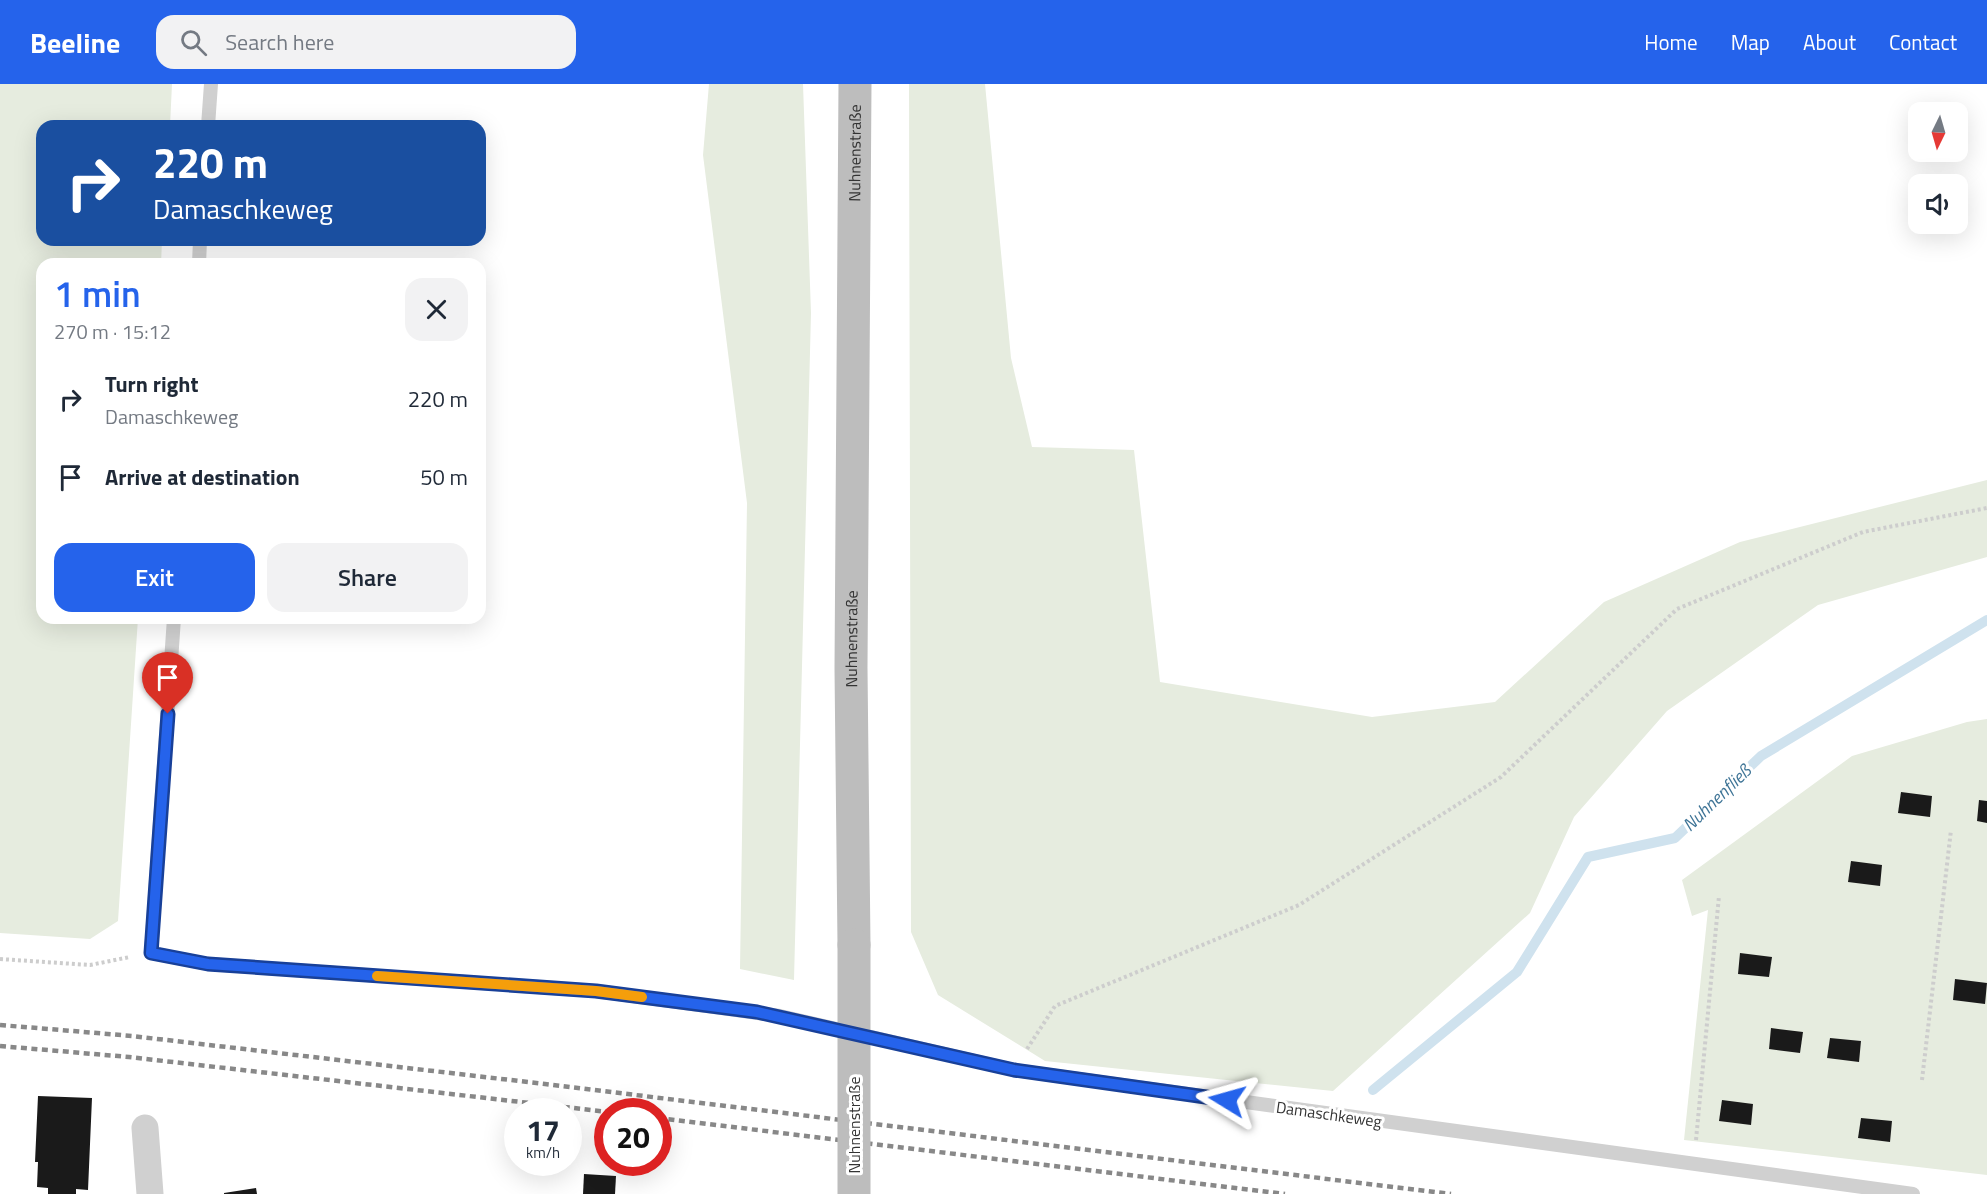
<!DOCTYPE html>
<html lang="en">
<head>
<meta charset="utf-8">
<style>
  body { margin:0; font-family:"Titillium Web",sans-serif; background:#f2f2f3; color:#1f2937; height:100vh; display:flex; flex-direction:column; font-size:22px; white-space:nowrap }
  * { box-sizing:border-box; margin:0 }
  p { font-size:20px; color:#747a83 }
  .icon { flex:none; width:33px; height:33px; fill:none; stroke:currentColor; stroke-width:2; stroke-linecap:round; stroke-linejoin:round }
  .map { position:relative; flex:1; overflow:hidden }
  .sheet { position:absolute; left:36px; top:174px; width:450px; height:366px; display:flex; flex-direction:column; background:#fff; border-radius:18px; box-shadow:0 6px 24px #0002 }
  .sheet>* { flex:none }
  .guide { position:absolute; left:36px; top:36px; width:450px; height:126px; border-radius:18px; box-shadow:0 6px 24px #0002; background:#1a4fa0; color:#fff; overflow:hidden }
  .needle { width:39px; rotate:185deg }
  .buttons { position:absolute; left:1908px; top:18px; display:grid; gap:12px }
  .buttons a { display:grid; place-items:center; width:60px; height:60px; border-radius:12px; background:#fff; box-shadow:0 6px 24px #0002; font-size:30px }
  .speed { position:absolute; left:504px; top:1014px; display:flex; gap:12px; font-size:30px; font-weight:700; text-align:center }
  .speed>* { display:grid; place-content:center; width:78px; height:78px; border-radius:50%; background:#fff; box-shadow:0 6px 24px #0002; line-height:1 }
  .speed small { font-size:15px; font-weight:400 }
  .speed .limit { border:9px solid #d22; background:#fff; color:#111 }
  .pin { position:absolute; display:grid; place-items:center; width:51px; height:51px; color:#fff; margin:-62px -26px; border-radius:50% 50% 50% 0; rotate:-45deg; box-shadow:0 0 6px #0007 }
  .pin .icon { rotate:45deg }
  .me { position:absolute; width:66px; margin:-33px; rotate:278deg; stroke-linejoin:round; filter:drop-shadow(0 0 4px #0008) }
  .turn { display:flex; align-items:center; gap:21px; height:126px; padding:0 18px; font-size:27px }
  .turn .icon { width:78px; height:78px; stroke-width:2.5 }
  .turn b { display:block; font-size:42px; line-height:51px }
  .round { display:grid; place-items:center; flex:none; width:63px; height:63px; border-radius:18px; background:#f2f2f3 }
  .summary { display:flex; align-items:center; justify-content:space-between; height:102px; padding:0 18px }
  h1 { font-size:36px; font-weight:600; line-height:45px; color:#2563eb }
  .action { display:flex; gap:12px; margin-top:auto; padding:12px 18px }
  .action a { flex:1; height:69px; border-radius:18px; background:#2563eb; color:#fff; font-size:24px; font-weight:600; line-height:69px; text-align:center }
  .action a+a { background:#f2f2f3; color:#1f2937 }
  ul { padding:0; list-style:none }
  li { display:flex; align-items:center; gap:18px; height:78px; padding:0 18px }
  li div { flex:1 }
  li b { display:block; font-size:22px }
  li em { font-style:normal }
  header { display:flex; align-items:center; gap:36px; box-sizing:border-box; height:84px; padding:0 30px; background:#2563eb; color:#fff }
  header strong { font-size:28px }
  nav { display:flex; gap:33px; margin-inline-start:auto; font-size:21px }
  .search { width:420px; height:54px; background:#f2f2f3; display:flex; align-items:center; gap:15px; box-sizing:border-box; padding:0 21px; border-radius:18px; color:#747a83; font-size:22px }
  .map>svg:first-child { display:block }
  .green { fill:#e6ecdf }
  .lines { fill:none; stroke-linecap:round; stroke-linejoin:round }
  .stream { stroke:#cfe2ee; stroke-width:10 }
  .building { fill:#1a1a1a }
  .path { stroke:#cdcdcd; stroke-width:4; stroke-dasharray:3 3; stroke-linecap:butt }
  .service { stroke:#d0d0d0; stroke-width:14 }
  .minor { stroke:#d0d0d0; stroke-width:27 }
  .secondary { stroke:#bdbdbd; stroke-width:33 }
  .rail { stroke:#888; stroke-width:4.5; stroke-dasharray:6 4.5; stroke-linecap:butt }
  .secondary-bridge { stroke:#bdbdbd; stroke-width:33 }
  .route-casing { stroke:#184099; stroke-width:15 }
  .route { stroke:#2563eb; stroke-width:10 }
  .slow { stroke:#f59e0b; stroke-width:10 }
  .labels { text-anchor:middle; stroke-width:6; stroke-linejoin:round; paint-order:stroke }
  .street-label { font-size:16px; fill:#333; stroke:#fff }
  .water-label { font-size:18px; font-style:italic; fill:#3f7597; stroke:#fff }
</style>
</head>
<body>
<header>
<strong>Beeline</strong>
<div class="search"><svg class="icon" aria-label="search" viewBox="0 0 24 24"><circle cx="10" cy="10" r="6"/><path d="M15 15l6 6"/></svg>Search here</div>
<nav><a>Home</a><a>Map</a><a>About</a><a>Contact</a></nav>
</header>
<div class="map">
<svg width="1987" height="1110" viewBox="0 0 1987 1110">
  <rect width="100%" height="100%" fill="#fff"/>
  <g class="green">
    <path d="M 0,0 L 172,0 L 170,42 L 42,42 L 42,156 L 162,156 L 161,180 L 42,180 L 42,534 L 138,534 L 118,837 L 90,855 L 0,849 Z"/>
    <path d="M 709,0 L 803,0 L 811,229 L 794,896 L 740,885 L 747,419 L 703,71 Z"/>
    <path d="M 909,0 L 985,0 L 1011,274 L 1032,363 L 1134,366 L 1160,598 L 1372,633 L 1495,618 L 1604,518 L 1740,458 L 1987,396 L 1987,473 L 1818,521 L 1667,627 L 1574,733 L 1530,829 L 1333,1007 L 1045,977 L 938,911 L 911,848 Z"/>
    <path d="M 1987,635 L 1987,1091 L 1684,1056 L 1708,826 L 1692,832 L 1682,796 L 1852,672 L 1967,638 Z"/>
  </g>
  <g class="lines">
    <path class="stream" d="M 1373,1006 L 1517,888 L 1588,773 L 1675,754 L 1761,672 L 1987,536"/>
  </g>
  <g class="building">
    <path d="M 1901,708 L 1932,712 L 1930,733 L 1898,729 Z"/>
    <path d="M 1979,716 L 1987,717 L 1987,739 L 1977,737 Z"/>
    <path d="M 1851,777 L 1882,781 L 1880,802 L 1848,798 Z"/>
    <path d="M 1740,869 L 1772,873 L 1769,893 L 1738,890 Z"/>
    <path d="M 1955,895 L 1987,899 L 1985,920 L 1953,916 Z"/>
    <path d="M 1771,944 L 1803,948 L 1800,969 L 1769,965 Z"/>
    <path d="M 1830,954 L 1861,957 L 1859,978 L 1827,974 Z"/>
    <path d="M 38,1012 L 92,1014 L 88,1106 L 76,1105 L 76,1110 L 48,1110 L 48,1104 L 37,1103 L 38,1078 L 35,1078 Z"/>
    <path d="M 1722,1016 L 1753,1020 L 1751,1041 L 1719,1037 Z"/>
    <path d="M 1861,1034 L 1892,1037 L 1890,1058 L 1858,1054 Z"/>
    <path d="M 584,1090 L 616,1092 L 615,1110 L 583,1110 Z"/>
    <path d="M 256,1104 L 257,1110 L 224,1110 L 224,1109 Z"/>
  </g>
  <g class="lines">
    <g class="path">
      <path d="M 0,875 L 90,881 L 130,873"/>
      <path d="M 1027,965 L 1055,922 L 1299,821 L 1501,693 L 1677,525 L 1863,448 L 1987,424"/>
      <path d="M 1922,996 L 1951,746"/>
      <path d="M 1696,1056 L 1719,812"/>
    </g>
    <g class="service">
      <path d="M 208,42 L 211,0"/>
      <path d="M 199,180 L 200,156"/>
      <path d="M 174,534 L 151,869 L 208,880 L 596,907 L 780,932 L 1014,986 L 1913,1110"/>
    </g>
    <path class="minor" d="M 145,1044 L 150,1110"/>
    <path class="secondary" id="s1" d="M 854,861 L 851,584 L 855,0"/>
    <g class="rail">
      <path d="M 0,941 L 132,952 L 545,1000 L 1451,1110"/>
      <path d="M 0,962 L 129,973 L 608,1028"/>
      <path d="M 658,1034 L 1285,1110"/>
    </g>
    <path class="secondary-bridge" d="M 854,861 L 854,1110"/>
  </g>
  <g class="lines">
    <g class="route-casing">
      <path id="route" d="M 168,630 L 151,869 L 208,880 L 596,907 L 757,928 L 1014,986 L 1227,1016"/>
    </g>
    <use href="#route" class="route"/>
    <path class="slow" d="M 377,892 L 596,907 L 642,913"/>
  </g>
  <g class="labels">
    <g class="street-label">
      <text dy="6" stroke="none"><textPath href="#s1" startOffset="792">Nuhnenstraße</textPath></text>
      <text dy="6" stroke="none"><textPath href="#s1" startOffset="306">Nuhnenstraße</textPath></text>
      <text transform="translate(1329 1030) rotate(8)" y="6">Damaschkeweg</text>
      <text transform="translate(854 1041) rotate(-90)" y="6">Nuhnenstraße</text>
    </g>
    <g class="water-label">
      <text transform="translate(1717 714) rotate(-44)" y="6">Nuhnenfließ</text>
    </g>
  </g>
</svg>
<div class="buttons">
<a><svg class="needle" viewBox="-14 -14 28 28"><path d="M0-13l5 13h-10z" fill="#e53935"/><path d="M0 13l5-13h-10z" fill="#747a83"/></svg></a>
<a><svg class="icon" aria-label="sound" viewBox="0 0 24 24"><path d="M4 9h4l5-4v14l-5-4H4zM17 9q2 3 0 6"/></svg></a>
</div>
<div class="speed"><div>17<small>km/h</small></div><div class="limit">20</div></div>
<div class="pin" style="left:168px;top:630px;background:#d93025"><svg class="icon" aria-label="arrive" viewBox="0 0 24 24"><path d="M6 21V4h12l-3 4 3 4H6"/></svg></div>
<svg class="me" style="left:1227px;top:1016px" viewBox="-20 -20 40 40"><path d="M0-17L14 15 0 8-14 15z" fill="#2563eb" stroke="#fff" stroke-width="4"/></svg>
<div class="guide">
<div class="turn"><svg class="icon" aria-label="right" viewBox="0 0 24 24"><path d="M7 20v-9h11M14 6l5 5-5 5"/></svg><div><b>220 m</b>Damaschkeweg</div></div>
</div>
<section class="sheet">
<div class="summary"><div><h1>1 min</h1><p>270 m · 15:12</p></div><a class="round"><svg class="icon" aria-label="close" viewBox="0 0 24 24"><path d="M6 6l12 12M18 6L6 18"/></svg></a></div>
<ul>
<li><svg class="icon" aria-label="right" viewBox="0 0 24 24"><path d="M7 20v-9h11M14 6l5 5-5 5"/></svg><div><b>Turn right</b><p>Damaschkeweg</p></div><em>220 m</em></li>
<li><svg class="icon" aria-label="arrive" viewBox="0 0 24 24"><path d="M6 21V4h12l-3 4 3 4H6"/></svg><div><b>Arrive at destination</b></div><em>50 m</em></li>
</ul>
<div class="action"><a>Exit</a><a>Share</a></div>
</section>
</div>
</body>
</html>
